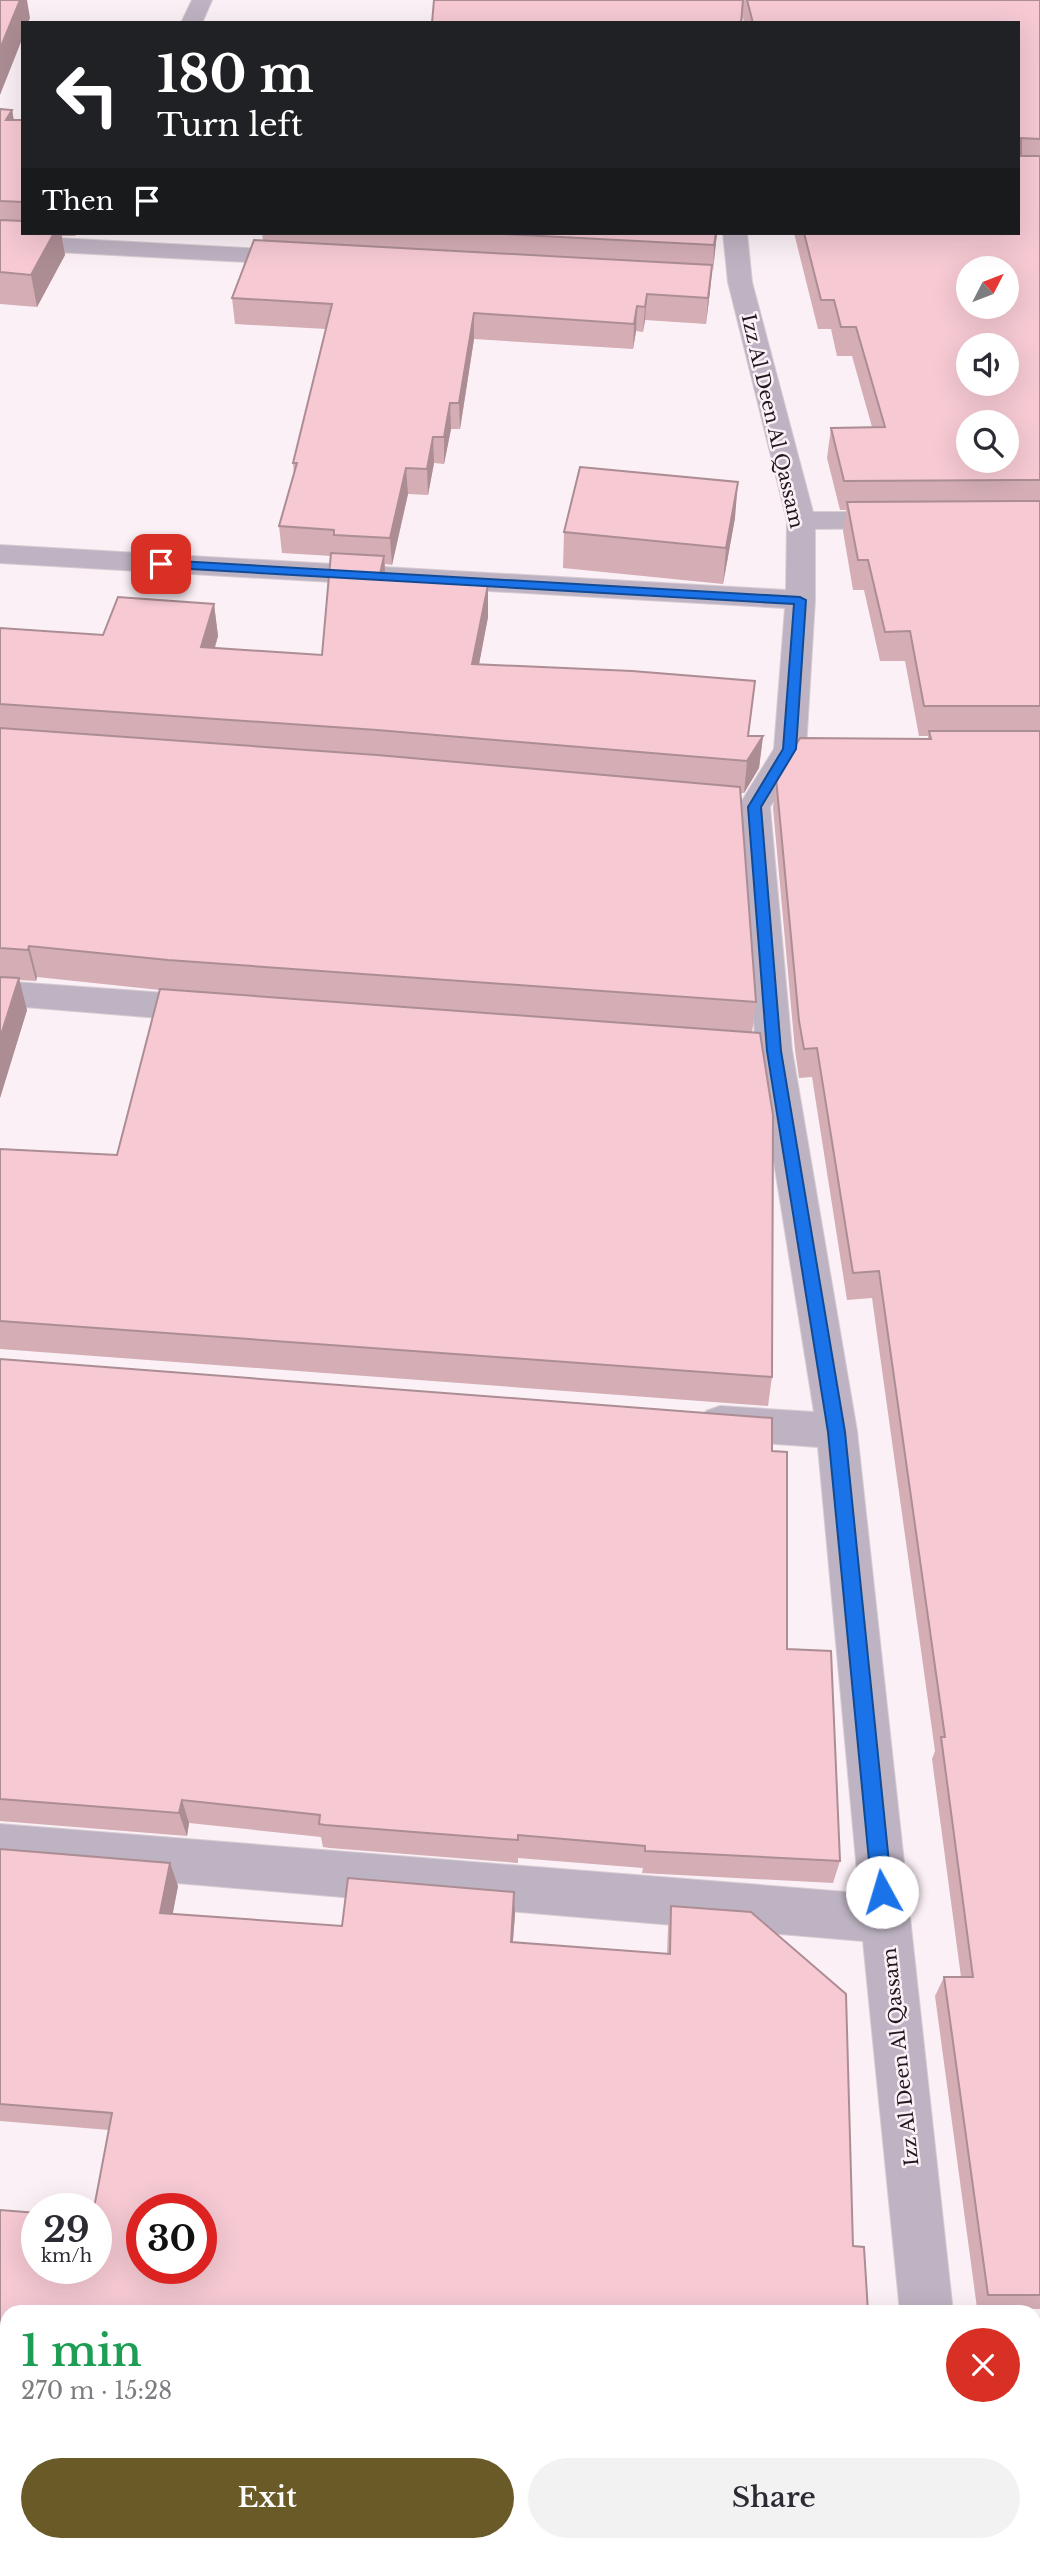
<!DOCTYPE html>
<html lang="en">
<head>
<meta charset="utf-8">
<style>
  body { margin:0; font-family:"Libre Baskerville",serif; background:#f2f2f3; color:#2b2b33; height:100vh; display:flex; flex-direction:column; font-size:26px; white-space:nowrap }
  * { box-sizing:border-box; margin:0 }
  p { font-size:23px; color:#7c7c81 }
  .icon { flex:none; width:38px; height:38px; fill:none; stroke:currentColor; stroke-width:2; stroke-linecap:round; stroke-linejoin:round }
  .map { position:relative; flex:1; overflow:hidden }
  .sheet { position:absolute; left:0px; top:2305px; width:1041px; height:247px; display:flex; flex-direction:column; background:#fff; border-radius:21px 21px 0 0; box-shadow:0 7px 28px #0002 }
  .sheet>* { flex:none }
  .guide { position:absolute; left:21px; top:21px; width:999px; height:214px; border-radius:0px; box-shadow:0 7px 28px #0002; background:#202124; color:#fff; overflow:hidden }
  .needle { width:46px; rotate:48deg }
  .controls { position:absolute; left:956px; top:256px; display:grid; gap:14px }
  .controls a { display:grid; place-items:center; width:63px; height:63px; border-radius:50%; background:#fff; box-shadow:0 7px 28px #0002; font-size:35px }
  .speed { position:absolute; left:21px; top:2193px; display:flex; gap:14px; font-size:35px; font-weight:700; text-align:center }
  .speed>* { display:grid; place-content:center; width:91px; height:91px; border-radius:50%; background:#fff; box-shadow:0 7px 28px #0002; line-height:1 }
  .speed small { font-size:18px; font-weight:400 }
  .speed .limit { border:10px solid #d22; background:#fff; color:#111 }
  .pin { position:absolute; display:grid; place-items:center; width:60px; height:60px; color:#fff; margin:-30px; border-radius:14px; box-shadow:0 4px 10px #0006 }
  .me { position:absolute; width:77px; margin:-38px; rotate:354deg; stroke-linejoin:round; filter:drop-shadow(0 0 5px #0008) }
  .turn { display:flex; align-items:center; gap:24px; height:147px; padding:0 21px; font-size:32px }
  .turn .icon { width:91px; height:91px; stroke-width:2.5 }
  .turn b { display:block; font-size:49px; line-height:60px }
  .then { display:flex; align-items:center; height:66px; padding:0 21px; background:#0003; gap:14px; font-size:26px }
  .round { display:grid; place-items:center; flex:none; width:74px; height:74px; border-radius:37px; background:#f2f2f3 }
  .head { display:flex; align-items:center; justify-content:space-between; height:119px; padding:0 21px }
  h1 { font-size:42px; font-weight:600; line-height:52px; color:#1e9e55 }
  .primary-button { display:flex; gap:14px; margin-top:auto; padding:14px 21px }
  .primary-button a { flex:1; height:80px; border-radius:42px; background:#695a27; color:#fff; font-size:28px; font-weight:600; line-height:80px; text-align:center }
  .primary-button a+a { background:#f2f2f3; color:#2b2b33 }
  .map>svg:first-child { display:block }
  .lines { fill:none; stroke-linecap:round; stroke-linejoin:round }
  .minor-casing { stroke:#d9cdd4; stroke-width:2 }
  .minor { fill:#beb3c2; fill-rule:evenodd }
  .wall { fill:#d4adb5; fill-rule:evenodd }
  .shaded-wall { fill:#ac8d94 }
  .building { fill:#f6c9d3; stroke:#ac8d94; stroke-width:2; fill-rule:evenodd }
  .route { fill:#1a73e8; stroke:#114b97; stroke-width:2 }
  .labels { text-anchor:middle; stroke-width:5; stroke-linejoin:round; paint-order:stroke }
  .street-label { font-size:19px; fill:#21171e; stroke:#fcf0f7 }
</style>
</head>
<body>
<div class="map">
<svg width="1040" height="2550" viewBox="0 0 1040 2550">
  <rect width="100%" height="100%" fill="#fcf0f7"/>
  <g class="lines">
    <g class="minor-casing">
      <g id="minor">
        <path d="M 192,0 L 212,0 L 202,23 L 181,23 Z"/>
        <path d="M 723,233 L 747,233 L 752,282 L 813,512 L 897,512 L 907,514 L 911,520 L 907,526 L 897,528 L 815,529 L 815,600 L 806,749 L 770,807 L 792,1050 L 857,1431 L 953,2312 L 900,2312 L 863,1941 L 0,1868 L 0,1824 L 859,1893 L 818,1447 L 720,1440 L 706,1435 L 700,1423 L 706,1411 L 720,1406 L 814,1412 L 756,1050 L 738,807 L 774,749 L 785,608 L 0,563 L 0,545 L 786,590 L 787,521 L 728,282 Z"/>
        <path d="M 0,235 L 301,251 L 310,253 L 313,258 L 310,263 L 301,265 L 0,249 Z"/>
        <path d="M 0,981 L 208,996 L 220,1000 L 225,1009 L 220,1018 L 208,1022 L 0,1005 Z"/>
        <rect x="1034" y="2368" width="6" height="54"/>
        <path d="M 0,2508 L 7,2509 L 7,2544 L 32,2544 L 30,2550 L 0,2550 Z"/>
        <path d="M 51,2544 L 168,2544 L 170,2550 L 53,2550 Z"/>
        <rect x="918" y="2544" width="56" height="6"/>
      </g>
    </g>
    <use href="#minor" class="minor"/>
  </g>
  <g class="wall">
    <path d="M 434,0 L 1040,0 L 1040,2309 L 977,2308 L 935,1996 L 944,1977 L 961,1977 L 932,1759 L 935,1751 L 872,1298 L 847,1300 L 812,1077 L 799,1078 L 795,1050 L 773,808 L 776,778 L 928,739 L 928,736 L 919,736 L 905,661 L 880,661 L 864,590 L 853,590 L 843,531 L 846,510 L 840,510 L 827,458 L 831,428 L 872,427 L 852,356 L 837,356 L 831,329 L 818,329 L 794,233 L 1018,233 L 1018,23 L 744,23 L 743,17 L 742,23 L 432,23 Z"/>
    <path d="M 0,109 L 12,110 L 14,120 L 23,120 L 23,233 L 77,233 L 75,236 L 62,236 L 65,255 L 37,307 L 0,304 Z"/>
    <path d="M 262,233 L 717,233 L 706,324 L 645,320 L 643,332 L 636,331 L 633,349 L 474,339 L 460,429 L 451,429 L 444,464 L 434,463 L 428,495 L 408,494 L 392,565 L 385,564 L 386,578 L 488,617 L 479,664 L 749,736 L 763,736 L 759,768 L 744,793 L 740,793 L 756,1002 L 752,1033 L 772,1377 L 768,1406 L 0,1349 L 0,1149 L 117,1155 L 160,990 L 37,977 L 36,981 L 19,980 L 27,1010 L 0,1098 L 0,628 L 103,635 L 214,604 L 218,636 L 215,648 L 322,655 L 331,556 L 282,553 L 279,526 L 294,475 L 293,463 L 326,329 L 235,324 L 232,298 L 263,241 Z"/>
    <path d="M 735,518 L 723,584 L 563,568 L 564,532 Z"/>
    <path d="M 0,1359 L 772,1451 L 787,1649 L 840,1861 L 833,1883 L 642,1873 L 643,1868 L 518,1858 L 518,1863 L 330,1848 L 323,1847 L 321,1837 L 189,1823 L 187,1836 L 0,1821 Z"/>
    <path d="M 0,1849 L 170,1863 L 178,1886 L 172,1914 L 342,1926 L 348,1878 L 514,1892 L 515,1914 L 513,1942 L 667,1954 L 668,1927 L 671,1906 L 751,1912 L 846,1994 L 853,2246 L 864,2247 L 868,2312 L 7,2312 L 7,2482 L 0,2481 L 0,2210 L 37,2213 L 37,2268 L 96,2268 L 96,2208 L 94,2208 L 109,2130 L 0,2121 ZM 142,2208 L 201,2208 L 201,2268 L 142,2268 Z"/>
    <path d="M 641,2544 L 881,2544 L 881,2549 L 723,2550 L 641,2546 Z"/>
  </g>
  <g class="shaded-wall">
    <path d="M 20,0 L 27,0 L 30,18 L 28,23 L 23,23 L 23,37 L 0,95 L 0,49 Z"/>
    <path d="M 12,110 L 17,141 L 6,120 Z"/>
    <path d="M 54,233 L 61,233 L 65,255 L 37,307 L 31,275 Z"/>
    <path d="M 716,233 L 717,233 L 713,271 L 714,245 Z"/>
    <path d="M 712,265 L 710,291 L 706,324 L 708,298 Z"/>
    <path d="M 647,294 L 645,320 L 643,332 L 645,307 Z"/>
    <path d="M 637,306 L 636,331 L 633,349 L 634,324 Z"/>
    <path d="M 474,313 L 474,339 L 460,429 L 459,403 Z"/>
    <path d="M 450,403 L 451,429 L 444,464 L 444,437 Z"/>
    <path d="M 433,437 L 434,463 L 428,495 L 427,469 Z"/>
    <path d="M 406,468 L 408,494 L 392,565 L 390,538 Z"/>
    <path d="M 738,482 L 735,518 L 723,584 L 726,548 Z"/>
    <path d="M 384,556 L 386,588 L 379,578 Z"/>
    <path d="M 488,585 L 488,617 L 473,696 L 472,664 Z"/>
    <path d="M 214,604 L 218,636 L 205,679 L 201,647 Z"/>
    <path d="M 763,736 L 759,768 L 744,793 L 747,761 Z"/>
    <path d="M 29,946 L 37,977 L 36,981 L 28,950 Z"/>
    <path d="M 19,978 L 27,1010 L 0,1098 L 0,1038 Z"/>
    <path d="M 182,1800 L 189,1823 L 187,1836 L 179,1813 Z"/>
    <path d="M 170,1863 L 178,1886 L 169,1934 L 160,1913 Z"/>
    <path d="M 514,1892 L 515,1914 L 511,1963 L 511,1942 Z"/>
  </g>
  <g class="building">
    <path d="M 0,0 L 20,0 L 0,49 Z"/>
    <path d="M 434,0 L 743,0 L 741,23 L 432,23 Z"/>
    <path d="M 747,0 L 1040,0 L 1040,139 L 1021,138 L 1021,156 L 1040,156 L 1040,480 L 844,481 L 831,428 L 885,427 L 856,327 L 841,327 L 834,300 L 821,300 L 804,233 L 1018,233 L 1018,23 L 753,23 ZM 968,268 L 1006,268 L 1006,306 L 968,306 ZM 968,345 L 1006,345 L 1006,383 L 968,383 ZM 968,422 L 1006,422 L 1006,460 L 968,460 Z"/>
    <path d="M 0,109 L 12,110 L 6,120 L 23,120 L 23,202 L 0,201 Z"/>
    <path d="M 0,220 L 23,221 L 23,233 L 54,233 L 31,275 L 0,272 Z"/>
    <path d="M 486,233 L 716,233 L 714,245 Z"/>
    <path d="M 254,240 L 712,265 L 708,298 L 647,294 L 645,307 L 637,306 L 634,324 L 474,313 L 459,403 L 450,403 L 444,437 L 433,437 L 427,469 L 406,468 L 390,538 L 334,535 L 334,530 L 279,526 L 297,463 L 293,463 L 332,304 L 232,298 Z"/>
    <path d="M 580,467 L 738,482 L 726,548 L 564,532 Z"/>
    <path d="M 1040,501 L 1040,706 L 924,706 L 910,631 L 885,632 L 868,560 L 858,560 L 847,502 Z"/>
    <path d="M 331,553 L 384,556 L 379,578 L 488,585 L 472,664 L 632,671 L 755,681 L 748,736 L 763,736 L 747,761 L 377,730 L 0,704 L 0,628 L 103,635 L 118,597 L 214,604 L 201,647 L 322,655 Z"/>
    <path d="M 0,728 L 377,755 L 740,787 L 756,1002 L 168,960 L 29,946 L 28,950 L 0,948 Z"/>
    <path d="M 929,731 L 1040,731 L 1040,2295 L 988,2295 L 944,1977 L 973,1977 L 941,1737 L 945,1737 L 879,1271 L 853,1273 L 817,1048 L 804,1049 L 799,1021 L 776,778 L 800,738 L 931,739 Z"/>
    <path d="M 0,977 L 19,978 L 0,1038 Z"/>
    <path d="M 160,989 L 760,1033 L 773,1115 L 772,1377 L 0,1321 L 0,1149 L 117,1155 Z"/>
    <path d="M 0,1359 L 772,1418 L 772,1451 L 787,1452 L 787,1649 L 831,1651 L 840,1861 L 645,1851 L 645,1846 L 518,1835 L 518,1840 L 325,1825 L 319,1824 L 320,1815 L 182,1800 L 179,1813 L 0,1799 Z"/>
    <path d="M 0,1849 L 170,1863 L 160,1913 L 342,1926 L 348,1878 L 514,1892 L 511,1942 L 670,1954 L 671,1906 L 751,1912 L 846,1994 L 853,2246 L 864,2247 L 868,2312 L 7,2312 L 7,2474 L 0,2473 L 0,2210 L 37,2213 L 37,2268 L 96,2268 L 96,2208 L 94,2208 L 112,2113 L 0,2104 ZM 142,2208 L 201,2208 L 201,2268 L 142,2268 Z"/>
    <path d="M 783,2544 L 881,2544 L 881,2549 Z"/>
  </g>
  <path class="route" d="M 161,560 L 800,597 L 806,600 L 796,749 L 761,807 L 781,1051 L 845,1432 L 892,1892 L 889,1898 L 882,1901 L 875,1898 L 872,1892 L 828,1432 L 767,1051 L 748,807 L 783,749 L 794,604 L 156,567 L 156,562 Z"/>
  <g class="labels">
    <g class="street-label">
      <text transform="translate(773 421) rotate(77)" y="7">Izz Al Deen Al Qassam</text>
      <text transform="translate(900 2057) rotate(-96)" y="7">Izz Al Deen Al Qassam</text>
    </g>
  </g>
</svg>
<div class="controls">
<a><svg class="needle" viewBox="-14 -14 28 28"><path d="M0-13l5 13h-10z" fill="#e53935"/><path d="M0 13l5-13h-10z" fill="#7c7c81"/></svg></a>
<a><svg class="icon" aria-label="sound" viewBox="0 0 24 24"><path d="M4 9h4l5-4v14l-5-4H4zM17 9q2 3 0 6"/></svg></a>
<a><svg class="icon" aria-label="search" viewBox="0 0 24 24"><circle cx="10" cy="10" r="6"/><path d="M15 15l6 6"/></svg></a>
</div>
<div class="speed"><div>29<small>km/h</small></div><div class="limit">30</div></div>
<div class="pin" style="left:161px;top:564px;background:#d93025"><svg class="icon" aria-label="arrive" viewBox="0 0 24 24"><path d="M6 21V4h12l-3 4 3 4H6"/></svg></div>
<svg class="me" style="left:882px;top:1892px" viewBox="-20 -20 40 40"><circle r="19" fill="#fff"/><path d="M0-13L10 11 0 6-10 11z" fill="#1a73e8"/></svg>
<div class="guide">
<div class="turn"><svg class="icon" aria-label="left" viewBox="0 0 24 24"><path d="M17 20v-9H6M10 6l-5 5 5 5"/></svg><div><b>180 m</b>Turn left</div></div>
<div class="then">Then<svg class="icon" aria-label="arrive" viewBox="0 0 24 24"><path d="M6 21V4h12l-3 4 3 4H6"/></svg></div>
</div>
<section class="sheet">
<div class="head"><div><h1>1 min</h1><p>270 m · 15:28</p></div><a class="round" style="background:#d93025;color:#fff"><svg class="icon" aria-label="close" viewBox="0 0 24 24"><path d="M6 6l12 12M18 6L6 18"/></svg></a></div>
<div class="primary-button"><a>Exit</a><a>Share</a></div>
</section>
</div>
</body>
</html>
